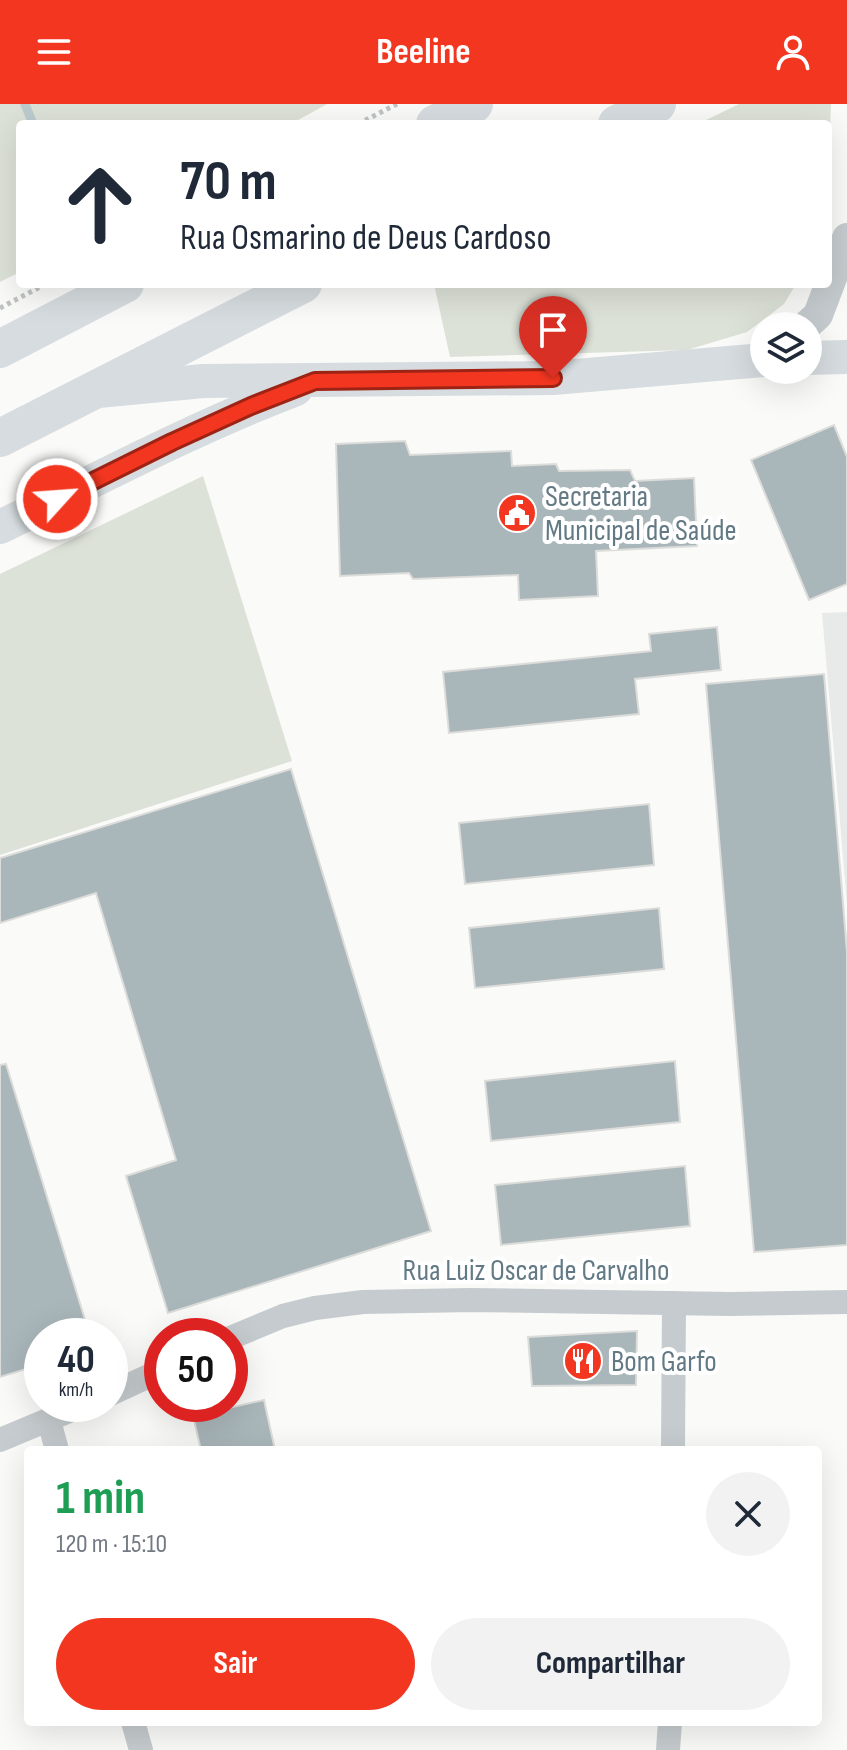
<!DOCTYPE html>
<html lang="pt">
<head>
<meta charset="utf-8">
<style>
  body { margin:0; font-family:"Sofia Sans Condensed",sans-serif; background:#f2f2f3; color:#1f2937; height:100vh; display:flex; flex-direction:column; font-size:30px; white-space:nowrap }
  * { box-sizing:border-box; margin:0 }
  p { font-size:26px; color:#747a83 }
  .icon { flex:none; width:44px; height:44px; fill:none; stroke:currentColor; stroke-width:2; stroke-linecap:round; stroke-linejoin:round }
  .map { position:relative; flex:1; overflow:hidden }
  .drawer { position:absolute; left:24px; top:1342px; width:798px; height:280px; display:flex; flex-direction:column; background:#fff; border-radius:8px; box-shadow:0 8px 32px #0002 }
  .drawer>* { flex:none }
  .hud { position:absolute; left:16px; top:16px; width:816px; height:168px; border-radius:8px; box-shadow:0 8px 32px #0002; background:#fff; color:#1f2937; overflow:hidden }
  .fabs { position:absolute; left:750px; top:208px; display:grid; gap:16px }
  .fabs a { display:grid; place-items:center; width:72px; height:72px; border-radius:50%; background:#fff; box-shadow:0 8px 32px #0002; font-size:40px }
  .speed { position:absolute; left:24px; top:1214px; display:flex; gap:16px; font-size:40px; font-weight:700; text-align:center }
  .speed>* { display:grid; place-content:center; width:104px; height:104px; border-radius:50%; background:#fff; box-shadow:0 8px 32px #0002; line-height:1 }
  .speed small { font-size:20px; font-weight:400 }
  .speed .limit { border:12px solid #d22; background:#fff; color:#111 }
  .pin { position:absolute; display:grid; place-items:center; width:68px; height:68px; color:#fff; margin:-82px -34px; border-radius:50% 50% 50% 0; rotate:-45deg; box-shadow:0 0 8px #0007 }
  .pin .icon { rotate:45deg }
  .me { position:absolute; width:88px; margin:-44px; rotate:64deg; stroke-linejoin:round; filter:drop-shadow(0 0 6px #0008) }
  .turn { display:flex; align-items:center; gap:28px; height:168px; padding:0 32px; font-size:36px }
  .turn .icon { width:104px; height:104px; stroke-width:2.5 }
  .turn b { display:block; font-size:56px; line-height:68px }
  .round { display:grid; place-items:center; flex:none; width:84px; height:84px; border-radius:42px; background:#f2f2f3 }
  .head { display:flex; align-items:center; justify-content:space-between; height:136px; padding:0 32px }
  h1 { font-size:48px; font-weight:700; line-height:60px; color:#1e9e55 }
  .action { display:flex; gap:16px; margin-top:auto; padding:16px 32px }
  .action a { flex:1; height:92px; border-radius:48px; background:#f23620; color:#fff; font-size:32px; font-weight:700; line-height:92px; text-align:center }
  .action a+a { background:#f2f2f3; color:#1f2937 }
  header { display:flex; justify-content:space-between; align-items:center; height:104px; padding:0 32px; background:#f23620; color:#fff; font-size:36px; font-weight:700 }
  .map>svg:first-child { display:block }
  .built { fill:#e8eae9 }
  .green { fill:#dde2d8 }
  .lines { fill:none; stroke-linecap:round; stroke-linejoin:round }
  .stream { stroke:#bbcbcd; stroke-width:9 }
  .building { fill:#a9b6ba; stroke:#dcdcda; stroke-width:2 }
  .path { stroke:#bfc3c5; stroke-width:5; stroke-dasharray:4 4; stroke-linecap:butt }
  .minor { stroke:#c5cbce; stroke-width:24 }
  .tertiary { stroke:#c5cbce; stroke-width:30 }
  .secondary { stroke:#d6dcdf; stroke-width:34 }
  .primary { stroke:#d6dcdf; stroke-width:38 }
  .route-casing { stroke:#9d2315; stroke-width:20 }
  .route { stroke:#f23620; stroke-width:14 }
  .labels { text-anchor:middle; stroke-width:8; stroke-linejoin:round; paint-order:stroke }
  .poi-label { font-size:30px; fill:#637a85; stroke:#fff; text-anchor:start }
  .street-label { font-size:30px; fill:#637a85; stroke:#fff }
</style>
</head>
<body>
<header><svg class="icon" aria-label="menu" viewBox="0 0 24 24"><path d="M4 6h16M4 12h16M4 18h16"/></svg>Beeline<svg class="icon" aria-label="person" viewBox="0 0 24 24"><circle cx="12" cy="8" r="4"/><path d="M4 21q1-7 8-7t8 7"/></svg></header>
<div class="map">
<svg width="847" height="1646" viewBox="0 0 847 1646">
  <rect width="100%" height="100%" fill="#fafaf8"/>
  <path class="built" d="M 847,508 L 847,800 L 822,509 Z"/>
  <g class="green">
    <path d="M 0,0 L 327,0 L 291,20 L 20,20 L 20,168 L 0,178 Z"/>
    <path d="M 739,0 L 831,0 L 828,81 L 828,20 L 698,20 Z"/>
    <path d="M 434,180 L 796,180 L 784,200 L 747,228 L 687,246 L 450,253 Z"/>
    <path d="M 203,372 L 292,657 L 0,751 L 0,470 Z"/>
  </g>
  <g class="lines">
    <path class="stream" d="M 25,0 L 33,20"/>
  </g>
  <g class="building">
    <path d="M 834,321 L 847,353 L 847,480 L 809,496 L 751,356 Z"/>
    <path d="M 405,337 L 410,351 L 511,347 L 512,362 L 556,360 L 559,367 L 630,366 L 635,377 L 694,374 L 697,442 L 596,447 L 598,492 L 519,496 L 518,471 L 413,475 L 409,469 L 340,472 L 336,340 Z"/>
    <path d="M 717,523 L 721,566 L 635,575 L 639,610 L 449,629 L 443,568 L 651,547 L 649,530 Z"/>
    <path d="M 824,570 L 847,848 L 847,1141 L 754,1148 L 706,580 Z"/>
    <path d="M 291,665 L 431,1127 L 168,1209 L 126,1072 L 176,1056 L 96,789 L 0,819 L 0,754 Z"/>
    <path d="M 649,700 L 654,761 L 465,780 L 459,719 Z"/>
    <path d="M 659,804 L 664,865 L 475,884 L 469,824 Z"/>
    <path d="M 675,957 L 680,1018 L 491,1037 L 485,977 Z"/>
    <path d="M 6,960 L 90,1232 L 42,1232 L 42,1260 L 0,1273 L 0,961 Z"/>
    <path d="M 685,1062 L 690,1122 L 501,1141 L 495,1081 Z"/>
    <path d="M 637,1227 L 636,1281 L 532,1282 L 528,1233 Z"/>
    <path d="M 264,1296 L 275,1346 L 201,1346 L 193,1312 Z"/>
  </g>
  <g class="lines">
    <g class="path">
      <path d="M 358,20 L 397,0"/>
      <path d="M 0,204 L 42,182"/>
    </g>
    <g class="minor">
      <path d="M 230,1234 L 283,1212 L 315,1204 L 363,1198 L 471,1196 L 730,1200 L 847,1198"/>
      <path d="M 110,1290 L 162,1266"/>
      <path d="M 49,1317 L 57,1346"/>
      <path d="M 0,1336 L 86,1300"/>
      <path d="M 673,1346 L 674,1199"/>
      <path d="M 133,1618 L 141,1646"/>
      <path d="M 668,1646 L 670,1618"/>
    </g>
    <path class="tertiary" d="M 806,222 L 818,211 L 847,134"/>
    <g class="secondary">
      <path d="M 808,254 L 847,253"/>
      <path d="M 98,287 L 203,277 L 553,274 L 764,256"/>
      <path d="M 0,423 C 98,375 194,324 296,285"/>
    </g>
    <g class="primary">
      <path d="M 435,20 L 474,0"/>
      <path d="M 617,20 L 657,0"/>
      <path d="M 0,245 L 125,180"/>
      <path d="M 0,334 L 303,180"/>
    </g>
  </g>
  <g class="lines">
    <g class="route-casing">
      <path id="route" d="M 57,395 L 172,338 L 251,302 L 315,277 L 553,274"/>
    </g>
    <use href="#route" class="route"/>
  </g>
  <defs>
    <g id="civic-disc" transform="scale(2)"><circle r="9.5" fill="#f23620" stroke="#fff"/><path d="M-.6-6.5H3V-4.5H.6V-3L4-1V1h2V6H-6V1h2V-1L-.6-3ZM-1.2 2.5V6h2.4V2.5Z" fill="#fff"/></g>
    <g id="restaurant-disc" transform="scale(2)"><circle r="9.5" fill="#f23620" stroke="#fff"/><path d="M-5-6h1v4h1v-4h1v4h1v-4h1v5L-1.5 .5V6h-2V.5L-5-1ZM5-6V6H3V1.5H1.5Q1.5-4 5-6Z" fill="#fff"/></g>
  </defs>
  <g fill-rule="evenodd">
    <use href="#civic-disc" x="517" y="409"/>
    <use href="#restaurant-disc" x="583" y="1257"/>
  </g>
  <g class="labels">
    <g class="poi-label">
      <text x="545" y="402">Secretaria<tspan x="545" dy="34">Municipal de Saúde</tspan></text>
      <text x="611" y="1267">Bom Garfo</text>
    </g>
    <g class="street-label">
      <text x="536" y="1176">Rua Luiz Oscar de Carvalho</text>
    </g>
  </g>
</svg>
<div class="fabs">
<a><svg class="icon" aria-label="layers" viewBox="0 0 24 24"><path d="M12 4l9 5-9 5-9-5zM3 14l9 5 9-5"/></svg></a>
</div>
<div class="speed"><div>40<small>km/h</small></div><div class="limit">50</div></div>
<div class="pin" style="left:553px;top:274px;background:#d93025"><svg class="icon" aria-label="arrive" viewBox="0 0 24 24"><path d="M6 21V4h12l-3 4 3 4H6"/></svg></div>
<svg class="me" style="left:57px;top:395px" viewBox="-20 -20 40 40"><circle r="17" fill="#f23620" stroke="#fff" stroke-width="3"/><path d="M0-11L8 9 0 5-8 9z" fill="#fff"/></svg>
<div class="hud">
<div class="turn"><svg class="icon" aria-label="ahead" viewBox="0 0 24 24"><path d="M12 20V5M6 11l6-6 6 6"/></svg><div><b>70 m</b>Rua Osmarino de Deus Cardoso</div></div>
</div>
<section class="drawer">
<div class="head"><div><h1>1 min</h1><p>120 m · 15:10</p></div><a class="round"><svg class="icon" aria-label="close" viewBox="0 0 24 24"><path d="M6 6l12 12M18 6L6 18"/></svg></a></div>
<div class="action"><a>Sair</a><a>Compartilhar</a></div>
</section>
</div>
</body>
</html>
